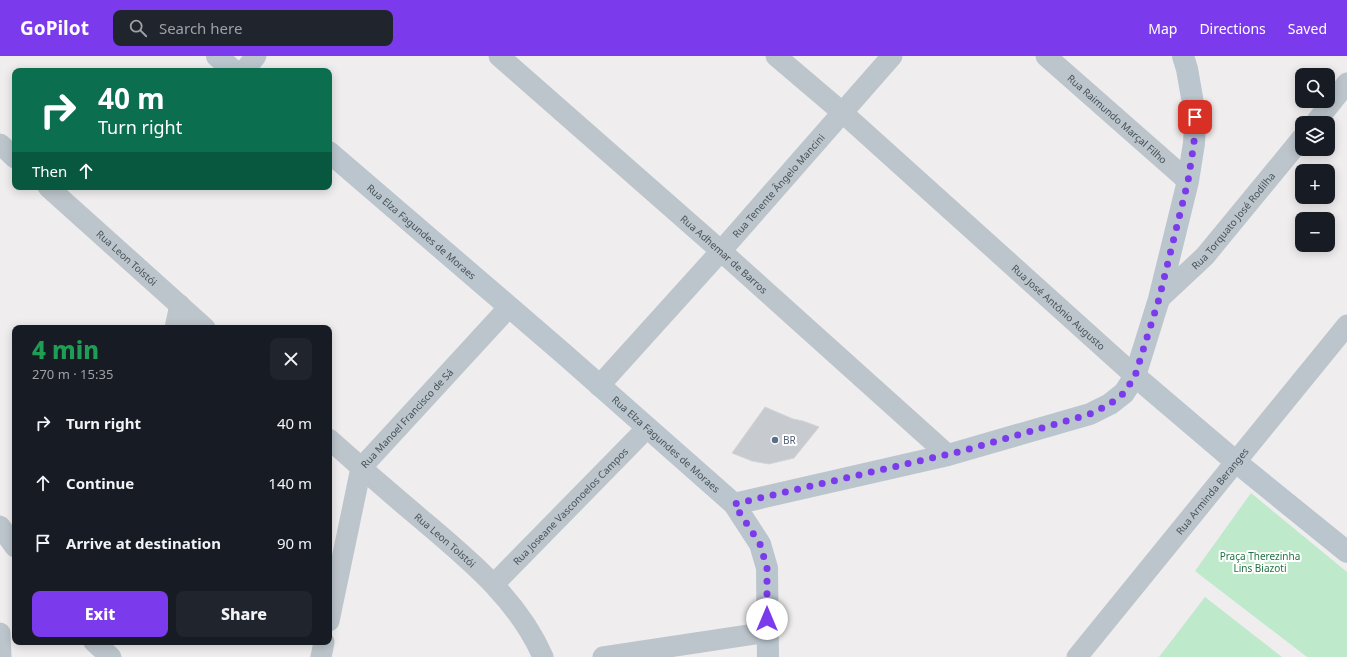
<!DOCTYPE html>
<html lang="en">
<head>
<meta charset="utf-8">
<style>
  body { margin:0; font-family:"Noto Sans",sans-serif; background:#20242c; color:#f1f3f6; height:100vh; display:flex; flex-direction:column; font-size:15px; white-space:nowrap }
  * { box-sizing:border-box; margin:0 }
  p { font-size:13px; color:#9ea1a6 }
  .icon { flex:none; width:22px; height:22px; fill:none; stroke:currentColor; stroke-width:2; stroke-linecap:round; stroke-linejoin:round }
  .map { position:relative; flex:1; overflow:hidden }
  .details { position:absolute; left:12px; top:269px; width:320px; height:320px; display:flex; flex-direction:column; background:#171b24; border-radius:8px; box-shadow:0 2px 10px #0003 }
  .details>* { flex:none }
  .guide { position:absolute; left:12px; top:12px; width:320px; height:122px; border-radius:8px; box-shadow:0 2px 10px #0003; background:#0b6e4f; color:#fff; overflow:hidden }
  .buttons { position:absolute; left:1295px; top:12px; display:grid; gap:8px }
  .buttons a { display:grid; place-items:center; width:40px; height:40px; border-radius:8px; background:#171b24; box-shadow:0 2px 10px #0003; font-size:20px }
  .pin { position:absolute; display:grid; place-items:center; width:34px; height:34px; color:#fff; margin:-17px; border-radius:8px; box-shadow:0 2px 6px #0006 }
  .me { position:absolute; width:44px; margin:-22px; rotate:0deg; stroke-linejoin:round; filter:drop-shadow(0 0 3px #0008) }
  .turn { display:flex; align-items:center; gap:14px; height:84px; padding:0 20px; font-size:18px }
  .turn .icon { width:52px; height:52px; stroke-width:2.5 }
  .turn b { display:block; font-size:28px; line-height:34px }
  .then { display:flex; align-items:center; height:38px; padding:0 20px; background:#0003; gap:8px; font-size:15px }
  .round { display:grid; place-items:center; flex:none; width:42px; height:42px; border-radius:8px; background:#20242c }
  .summary { display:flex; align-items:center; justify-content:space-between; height:68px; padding:0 20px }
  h1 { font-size:24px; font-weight:800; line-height:30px; color:#1e9e55 }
  .button { display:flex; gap:8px; margin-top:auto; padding:8px 20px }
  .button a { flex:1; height:46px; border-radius:8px; background:#7c3aed; color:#fff; font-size:16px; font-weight:800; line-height:46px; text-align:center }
  .button a+a { background:#20242c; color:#f1f3f6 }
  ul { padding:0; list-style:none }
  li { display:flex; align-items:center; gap:12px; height:60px; padding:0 20px }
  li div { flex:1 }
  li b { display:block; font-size:15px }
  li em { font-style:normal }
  header { display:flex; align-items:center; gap:24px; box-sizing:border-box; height:56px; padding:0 20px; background:#7c3aed; color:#fff }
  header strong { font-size:19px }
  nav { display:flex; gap:22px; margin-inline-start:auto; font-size:14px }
  .search { width:280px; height:36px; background:#20242c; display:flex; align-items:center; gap:10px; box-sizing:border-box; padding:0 14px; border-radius:8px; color:#9ea1a6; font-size:15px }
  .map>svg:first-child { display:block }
  .green { fill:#bfe9cb }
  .building { fill:#c7cacf; stroke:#d1d4d8 }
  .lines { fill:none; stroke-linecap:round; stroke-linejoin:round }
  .street { stroke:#bcc5cb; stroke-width:21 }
  .secondary { stroke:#bac5cd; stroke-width:22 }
  .route { stroke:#7c3aed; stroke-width:7; stroke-dasharray:0 12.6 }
  .service-dot { fill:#5c6f8a; stroke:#fff; stroke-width:1.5 }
  .labels { text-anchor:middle; stroke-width:4; stroke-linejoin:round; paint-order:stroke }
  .street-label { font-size:10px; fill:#475258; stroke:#fff }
  .service-label { font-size:10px; fill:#4e5e75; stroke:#fff; text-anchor:start }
  .park-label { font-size:10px; fill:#1f7241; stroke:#fff }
</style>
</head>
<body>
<header>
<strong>GoPilot</strong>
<div class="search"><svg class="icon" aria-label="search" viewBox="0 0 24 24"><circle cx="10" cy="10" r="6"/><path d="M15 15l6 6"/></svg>Search here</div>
<nav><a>Map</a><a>Directions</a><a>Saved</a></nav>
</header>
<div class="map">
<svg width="1347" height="601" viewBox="0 0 1347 601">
  <rect width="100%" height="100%" fill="#efeded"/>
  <g class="green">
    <path d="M 1251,437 L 1347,516 L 1347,601 L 1307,601 L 1195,515 Z"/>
    <path d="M 1205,541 L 1282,601 L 1159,601 Z"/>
  </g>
  <path class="building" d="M 765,351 L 793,363 L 803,365 L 819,371 L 794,402 L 769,408 L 752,405 L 732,397 Z"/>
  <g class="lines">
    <g class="street">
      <path id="s1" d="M 499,0 L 721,195 L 948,399"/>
      <path id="s2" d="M 776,0 L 843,57 L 1135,320"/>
      <path id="s3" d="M 1046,0 L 1188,125"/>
      <path d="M 244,15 L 256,0"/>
      <path d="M 1315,67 L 1347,27"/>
      <path d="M 0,88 L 15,102"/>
      <path id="s4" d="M 48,131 L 205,272"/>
      <path id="s5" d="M 1159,243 L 1205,200 L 1302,82"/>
      <path d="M 175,272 L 180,249"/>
      <path id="s6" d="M 599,330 L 721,195 L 892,0"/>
      <path id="s7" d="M 329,383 C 359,410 390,437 421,463 C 468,503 518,543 543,601"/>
      <path d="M 0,470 L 15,491"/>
      <path id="s8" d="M 494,528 L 647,372"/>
      <path id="s9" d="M 329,565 L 361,412 L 509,251"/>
      <path d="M 0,577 L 1,601"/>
      <path d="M 94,586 L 111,601"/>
      <path d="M 321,601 L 324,586"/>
      <path d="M 603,601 L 768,576"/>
      <path id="s10" d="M 1077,601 L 1347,269"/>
    </g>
    <g class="secondary">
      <path d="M 217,0 L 234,15"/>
      <path id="s11" d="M 329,96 L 564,298 L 734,448 L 760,488 L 767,512 L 768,601"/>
      <path d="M 1135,320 L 1236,406 L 1347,496"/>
      <path d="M 734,448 L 948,399 L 1090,358 L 1110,348 L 1124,337 L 1135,320 L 1159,243 L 1188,125 L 1194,87 L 1195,69 L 1194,53 L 1187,13 L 1183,0"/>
    </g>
  </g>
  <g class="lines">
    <path class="route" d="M 767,563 L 767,512 L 760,488 L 734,448 L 962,395 L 1090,358 L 1110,348 L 1124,337 L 1135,320 L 1159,243 L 1188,125 L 1194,87 L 1195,61"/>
  </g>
  <circle class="service-dot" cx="775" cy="384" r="4"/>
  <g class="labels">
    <g class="street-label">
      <text dy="4" stroke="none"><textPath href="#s3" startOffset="95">Rua Raimundo Marçal Filho</textPath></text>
      <text dy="4" stroke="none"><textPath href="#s6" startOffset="269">Rua Tenente Ângelo Mancini</textPath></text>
      <text dy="4" stroke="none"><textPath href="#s5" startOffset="108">Rua Torquato José Rodilha</textPath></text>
      <text dy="4" stroke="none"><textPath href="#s11" startOffset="122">Rua Elza Fagundes de Moraes</textPath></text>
      <text dy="4" stroke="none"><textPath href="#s1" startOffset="300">Rua Adhemar de Barros</textPath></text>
      <text dy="4" stroke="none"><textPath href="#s4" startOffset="106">Rua Leon Tolstói</textPath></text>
      <text dy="4" stroke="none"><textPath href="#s2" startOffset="378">Rua José Antônio Augusto</textPath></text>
      <text dy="4" stroke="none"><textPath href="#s9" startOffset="224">Rua Manoel Francisco de Sá</textPath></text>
      <text dy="4" stroke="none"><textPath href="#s11" startOffset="446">Rua Elza Fagundes de Moraes</textPath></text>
      <text dy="4" stroke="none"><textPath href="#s10" startOffset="214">Rua Arminda Beranges</textPath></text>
      <text dy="4" stroke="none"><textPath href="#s8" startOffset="109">Rua Joseane Vasconoelos Campos</textPath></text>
      <text dy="4" stroke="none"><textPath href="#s7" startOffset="154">Rua Leon Tolstói</textPath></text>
    </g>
    <g class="service-label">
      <text x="783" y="388">BR</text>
    </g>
    <g class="park-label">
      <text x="1260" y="504">Praça Therezinha<tspan x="1260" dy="12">Lins Biazoti</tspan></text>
    </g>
  </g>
</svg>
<div class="buttons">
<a><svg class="icon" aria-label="search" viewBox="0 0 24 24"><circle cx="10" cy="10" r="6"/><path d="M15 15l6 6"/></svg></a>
<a><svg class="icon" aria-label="layers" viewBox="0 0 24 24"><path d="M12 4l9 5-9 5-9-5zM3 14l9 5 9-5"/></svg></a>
<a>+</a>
<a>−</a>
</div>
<div class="pin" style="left:1195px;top:61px;background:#d93025"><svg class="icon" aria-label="arrive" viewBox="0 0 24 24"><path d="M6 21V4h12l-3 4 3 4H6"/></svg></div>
<svg class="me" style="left:767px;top:563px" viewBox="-20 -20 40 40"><circle r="19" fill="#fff"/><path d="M0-13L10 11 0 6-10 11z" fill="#7c3aed"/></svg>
<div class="guide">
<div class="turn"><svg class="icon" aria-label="right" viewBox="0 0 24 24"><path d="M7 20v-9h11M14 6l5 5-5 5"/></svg><div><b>40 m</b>Turn right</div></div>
<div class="then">Then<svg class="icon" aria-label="ahead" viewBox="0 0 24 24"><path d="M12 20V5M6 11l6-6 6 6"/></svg></div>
</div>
<section class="details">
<div class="summary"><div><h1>4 min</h1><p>270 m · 15:35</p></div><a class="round"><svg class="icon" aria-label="close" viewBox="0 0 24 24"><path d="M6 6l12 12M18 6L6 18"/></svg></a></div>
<ul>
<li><svg class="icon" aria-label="right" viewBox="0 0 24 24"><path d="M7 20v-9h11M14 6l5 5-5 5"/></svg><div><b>Turn right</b></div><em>40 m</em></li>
<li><svg class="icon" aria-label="ahead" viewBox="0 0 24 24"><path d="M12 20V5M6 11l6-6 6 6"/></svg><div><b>Continue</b></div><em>140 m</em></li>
<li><svg class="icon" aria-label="arrive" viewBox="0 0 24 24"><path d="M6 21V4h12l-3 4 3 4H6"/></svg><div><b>Arrive at destination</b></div><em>90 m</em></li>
</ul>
<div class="button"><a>Exit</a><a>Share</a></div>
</section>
</div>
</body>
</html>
